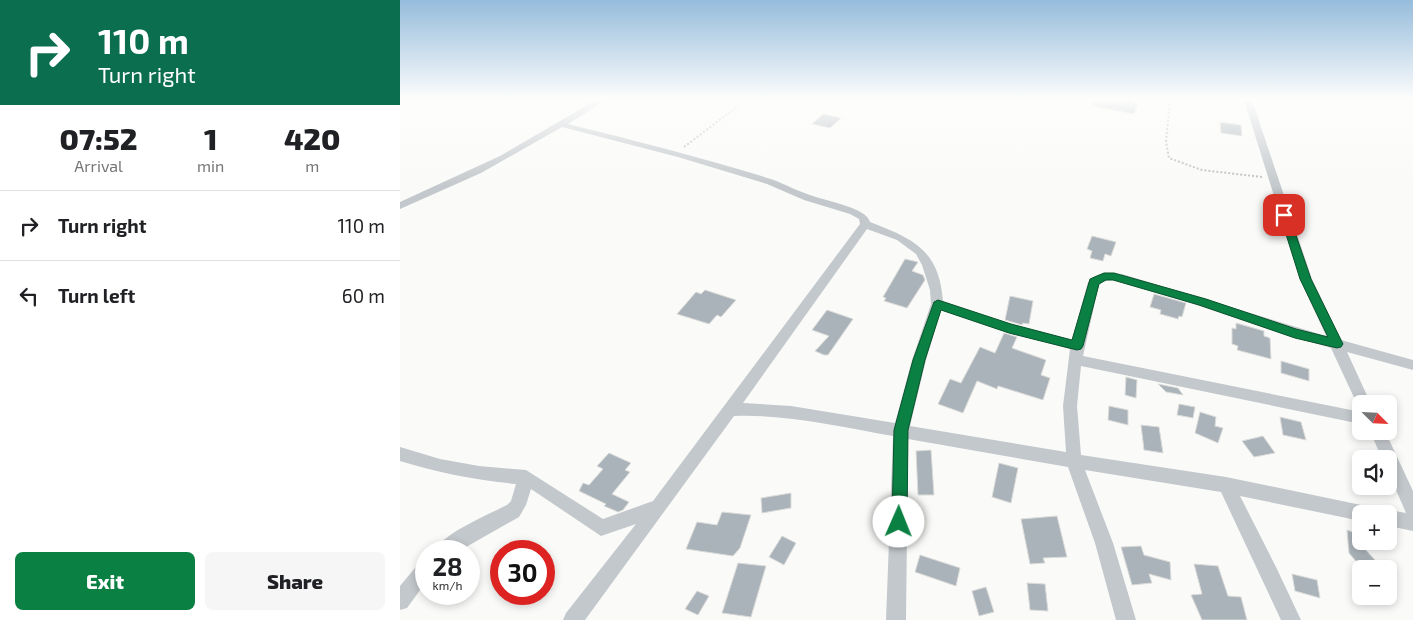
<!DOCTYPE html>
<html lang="en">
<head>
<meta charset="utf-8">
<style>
  body { margin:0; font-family:"Exo 2",sans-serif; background:#f6f6f6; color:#202124; height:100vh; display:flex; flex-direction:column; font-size:19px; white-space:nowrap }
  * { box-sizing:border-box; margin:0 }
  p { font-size:16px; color:#757577 }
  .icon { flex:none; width:28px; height:28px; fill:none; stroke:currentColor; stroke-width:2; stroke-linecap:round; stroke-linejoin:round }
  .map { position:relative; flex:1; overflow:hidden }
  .panel { display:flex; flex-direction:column; background:#fff; width:400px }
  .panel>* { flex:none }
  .top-card { background:#0b6e4f; color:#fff; overflow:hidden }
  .needle { width:32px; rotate:114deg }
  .fabs { position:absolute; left:952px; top:395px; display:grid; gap:10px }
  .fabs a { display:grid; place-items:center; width:45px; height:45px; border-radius:8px; background:#fff; box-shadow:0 2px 8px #0003; font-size:25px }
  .speed { position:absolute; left:15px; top:540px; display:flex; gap:10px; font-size:25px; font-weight:700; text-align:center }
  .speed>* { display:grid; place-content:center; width:65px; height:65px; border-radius:50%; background:#fff; box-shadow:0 2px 8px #0003; line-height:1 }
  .speed small { font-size:12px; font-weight:400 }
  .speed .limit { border:8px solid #d22; background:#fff; color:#111 }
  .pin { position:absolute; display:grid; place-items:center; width:42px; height:42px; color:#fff; margin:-21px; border-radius:10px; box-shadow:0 2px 8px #0006 }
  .me { position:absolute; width:55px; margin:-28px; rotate:1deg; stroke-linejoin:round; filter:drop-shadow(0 0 4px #0008) }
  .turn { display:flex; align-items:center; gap:18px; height:105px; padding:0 15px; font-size:22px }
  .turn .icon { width:65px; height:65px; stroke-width:2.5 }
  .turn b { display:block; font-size:35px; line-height:42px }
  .eta { display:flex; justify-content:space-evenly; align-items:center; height:85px; text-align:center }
  .eta b { font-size:30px; font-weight:800; line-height:35px }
  .button { display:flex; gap:10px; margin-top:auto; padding:10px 15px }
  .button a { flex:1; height:58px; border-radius:8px; background:#0b8043; color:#fff; font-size:20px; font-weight:800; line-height:58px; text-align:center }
  .button a+a { background:#f6f6f6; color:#202124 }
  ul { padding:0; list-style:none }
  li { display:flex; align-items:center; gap:15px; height:70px; padding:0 15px; border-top:1px solid #e0e0e0 }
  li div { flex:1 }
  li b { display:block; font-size:19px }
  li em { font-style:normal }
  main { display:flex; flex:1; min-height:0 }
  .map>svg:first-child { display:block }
  .building { fill:#aab3b9; stroke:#dcdcda }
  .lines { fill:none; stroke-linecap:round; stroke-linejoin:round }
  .path { stroke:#bbbfc2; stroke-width:2; stroke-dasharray:2 2; stroke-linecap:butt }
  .minor { fill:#c3c8cc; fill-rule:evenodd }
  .route { fill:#0b8043; stroke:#07532c }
</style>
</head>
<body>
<main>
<section class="panel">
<div class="top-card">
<div class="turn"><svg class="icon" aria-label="right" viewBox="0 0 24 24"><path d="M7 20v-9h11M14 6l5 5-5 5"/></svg><div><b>110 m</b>Turn right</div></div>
</div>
<div class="eta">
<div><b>07:52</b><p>Arrival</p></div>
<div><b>1</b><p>min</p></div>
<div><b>420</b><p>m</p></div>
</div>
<ul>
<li><svg class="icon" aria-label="right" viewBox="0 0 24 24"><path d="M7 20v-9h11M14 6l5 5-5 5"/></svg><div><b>Turn right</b></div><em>110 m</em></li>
<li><svg class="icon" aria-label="left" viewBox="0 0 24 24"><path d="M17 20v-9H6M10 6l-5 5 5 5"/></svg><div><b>Turn left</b></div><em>60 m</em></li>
</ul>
<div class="button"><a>Exit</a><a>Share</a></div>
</section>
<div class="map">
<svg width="1013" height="620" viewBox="0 0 1013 620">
  <rect width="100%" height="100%" fill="#fafaf8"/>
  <g class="building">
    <path d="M 693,100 L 721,100 L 738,104 L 734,114 L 693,106 Z"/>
    <path d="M 423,114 L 441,118 L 430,128 L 412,124 Z"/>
    <path d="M 820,122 L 841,125 L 842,136 L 821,133 Z"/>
    <path d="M 692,236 L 716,242 L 711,256 L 705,254 L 703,261 L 690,258 L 692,251 L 687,249 Z"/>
    <path d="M 505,259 L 518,262 L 512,271 L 523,275 L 525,280 L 507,308 L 484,301 L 486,298 L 483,297 Z"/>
    <path d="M 305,290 L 336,300 L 321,317 L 317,315 L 309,324 L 277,314 L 296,292 L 301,294 Z"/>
    <path d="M 754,294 L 786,303 L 782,317 L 779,316 L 778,319 L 760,314 L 761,310 L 750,307 Z"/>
    <path d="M 610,296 L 633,301 L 629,324 L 623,323 L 622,325 L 605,320 Z"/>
    <path d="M 427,310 L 453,319 L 428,355 L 424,355 L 415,351 L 429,336 L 412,330 Z"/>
    <path d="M 836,323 L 864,331 L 864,336 L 870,338 L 871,359 L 837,350 L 838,346 L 832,344 L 832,328 L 836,329 Z"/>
    <path d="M 604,333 L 617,337 L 612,348 L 646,360 L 641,375 L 650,378 L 643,400 L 598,386 L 597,389 L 577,381 L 563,413 L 538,404 L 550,379 L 561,383 L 580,347 L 595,353 Z"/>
    <path d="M 881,361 L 909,369 L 909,381 L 881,373 Z"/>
    <path d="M 726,377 L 737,380 L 736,398 L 725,395 Z"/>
    <path d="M 758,384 L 778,388 L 783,395 L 766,392 Z"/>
    <path d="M 779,404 L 795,407 L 793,418 L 777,415 Z"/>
    <path d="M 709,406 L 728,410 L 728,425 L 708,420 Z"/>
    <path d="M 800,412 L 816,417 L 815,426 L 823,428 L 818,443 L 795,433 Z"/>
    <path d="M 880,417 L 901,422 L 906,440 L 883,435 Z"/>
    <path d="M 741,425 L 759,427 L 763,453 L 744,450 Z"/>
    <path d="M 863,436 L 875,453 L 854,457 L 842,441 Z"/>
    <path d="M 531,450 L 534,495 L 518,495 L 516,451 Z"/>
    <path d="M 209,453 L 231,463 L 225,470 L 230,472 L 212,494 L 229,502 L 223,510 L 218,512 L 204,506 L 206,504 L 179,491 L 183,483 L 189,485 L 203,469 L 197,466 Z"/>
    <path d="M 599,463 L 618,468 L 611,503 L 592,497 Z"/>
    <path d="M 391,493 L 391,508 L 362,513 L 361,498 Z"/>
    <path d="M 322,512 L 351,515 L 340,548 L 333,556 L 286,549 L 297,522 L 317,525 Z"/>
    <path d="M 657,516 L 667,557 L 643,558 L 645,563 L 630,564 L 621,519 Z"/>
    <path d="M 947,530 L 961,535 L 964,548 L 975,560 L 960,566 L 949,553 Z"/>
    <path d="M 382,536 L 396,543 L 384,565 L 369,557 Z"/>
    <path d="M 741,546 L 744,555 L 770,562 L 771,580 L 749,574 L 752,583 L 732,585 L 721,547 Z"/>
    <path d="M 520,555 L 560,568 L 556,586 L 515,572 Z"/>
    <path d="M 338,563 L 366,566 L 351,617 L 322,613 Z"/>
    <path d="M 794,564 L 818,566 L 828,596 L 841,597 L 847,620 L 802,620 L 791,595 L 802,594 Z"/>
    <path d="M 892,574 L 917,580 L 920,598 L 895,591 Z"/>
    <path d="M 627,583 L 645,584 L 648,611 L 630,610 Z"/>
    <path d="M 586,587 L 594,612 L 579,616 L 572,591 Z"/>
    <path d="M 297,591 L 309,596 L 298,615 L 285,609 Z"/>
  </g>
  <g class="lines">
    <g class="path">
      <path d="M 770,100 L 766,142 L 769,158 L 802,170 L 862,177"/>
      <path d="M 284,147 L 342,103"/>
    </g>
    <g class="minor">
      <path d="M 196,100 L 206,100 L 168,124 C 236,141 304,158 371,179 C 385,184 399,192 413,196 C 427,201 467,208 470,222 C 514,239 539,250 543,301 L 610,324 L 672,340 L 688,282 L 695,276 L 704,273 L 722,274 L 926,336 L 900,279 L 844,100 L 852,100 L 912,279 L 941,340 L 1013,360 L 1013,370 L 947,352 L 971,404 L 961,404 L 961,409 L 957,404 L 931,348 L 890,336 L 736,285 C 724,282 710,276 699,284 L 683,356 L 961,412 L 961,424 L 681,366 L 677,406 L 681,455 L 826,477 L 966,506 L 972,508 L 974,514 L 961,514 L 961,521 L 840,496 L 876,567 L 901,620 L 881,620 L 821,492 L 685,470 L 713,543 L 736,620 L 716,620 L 695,543 L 668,467 L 508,439 L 506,620 L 486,620 L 493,436 C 441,427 387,414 334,416 L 185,620 L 163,620 L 166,613 L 236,524 L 201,536 L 131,489 L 126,505 L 119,517 L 59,551 L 35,551 C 41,534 90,514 107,505 L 111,501 L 116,484 C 76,480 39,473 0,461 L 0,447 L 40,459 L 79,466 L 126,470 L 203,519 L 253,501 L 460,224 L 459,219 L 450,214 L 404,200 L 367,184 L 278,157 L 162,127 L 81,173 L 0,209 L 0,202 L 100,156 ZM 467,229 L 497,240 L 516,254 L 522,265 L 530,290 L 531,304 L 512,360 L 495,423 L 391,406 L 343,403 ZM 541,310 L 609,333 L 670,349 L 663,406 L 666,452 L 510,426 L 526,360 Z"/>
      <path d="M 970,431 L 985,431 L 1013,491 L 1013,531 L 989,526 L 989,514 L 982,514 L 989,510 L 1006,513 L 989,474 L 989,459 L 982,459 Z"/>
      <path d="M 26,559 L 26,582 L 7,608 L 0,610 L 0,586 L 20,562 Z"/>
    </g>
  </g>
  <linearGradient id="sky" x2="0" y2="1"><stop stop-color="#96bcdc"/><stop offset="0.53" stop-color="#fdfdfc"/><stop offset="1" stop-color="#fdfdfc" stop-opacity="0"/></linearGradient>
  <rect width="1013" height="187" fill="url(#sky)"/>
  <path class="route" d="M 884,212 L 889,215 L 911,279 L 943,344 L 941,347 L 937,348 L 895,338 L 799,305 L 713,280 L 706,280 L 699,284 L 683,346 L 681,349 L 677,350 L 609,333 L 541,310 L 525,360 L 508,430 L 507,522 L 505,528 L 499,530 L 494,528 L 492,522 L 494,430 L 513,360 L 534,302 L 538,300 L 611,324 L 672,340 L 690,279 L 704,273 L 714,273 L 806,299 L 896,329 L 928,337 L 900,279 L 880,215 Z"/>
</svg>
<div class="fabs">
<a><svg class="needle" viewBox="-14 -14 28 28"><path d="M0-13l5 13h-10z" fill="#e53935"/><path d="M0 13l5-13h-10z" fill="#757577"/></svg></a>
<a><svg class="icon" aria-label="sound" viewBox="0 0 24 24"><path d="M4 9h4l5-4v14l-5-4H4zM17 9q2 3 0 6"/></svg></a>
<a>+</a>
<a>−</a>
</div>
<div class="speed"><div>28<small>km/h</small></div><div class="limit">30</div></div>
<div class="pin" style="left:884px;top:215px;background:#d93025"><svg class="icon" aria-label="arrive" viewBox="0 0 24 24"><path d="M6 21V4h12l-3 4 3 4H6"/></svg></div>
<svg class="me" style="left:499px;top:522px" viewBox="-20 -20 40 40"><circle r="19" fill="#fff"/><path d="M0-13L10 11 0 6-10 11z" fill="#0b8043"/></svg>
</div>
</main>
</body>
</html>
